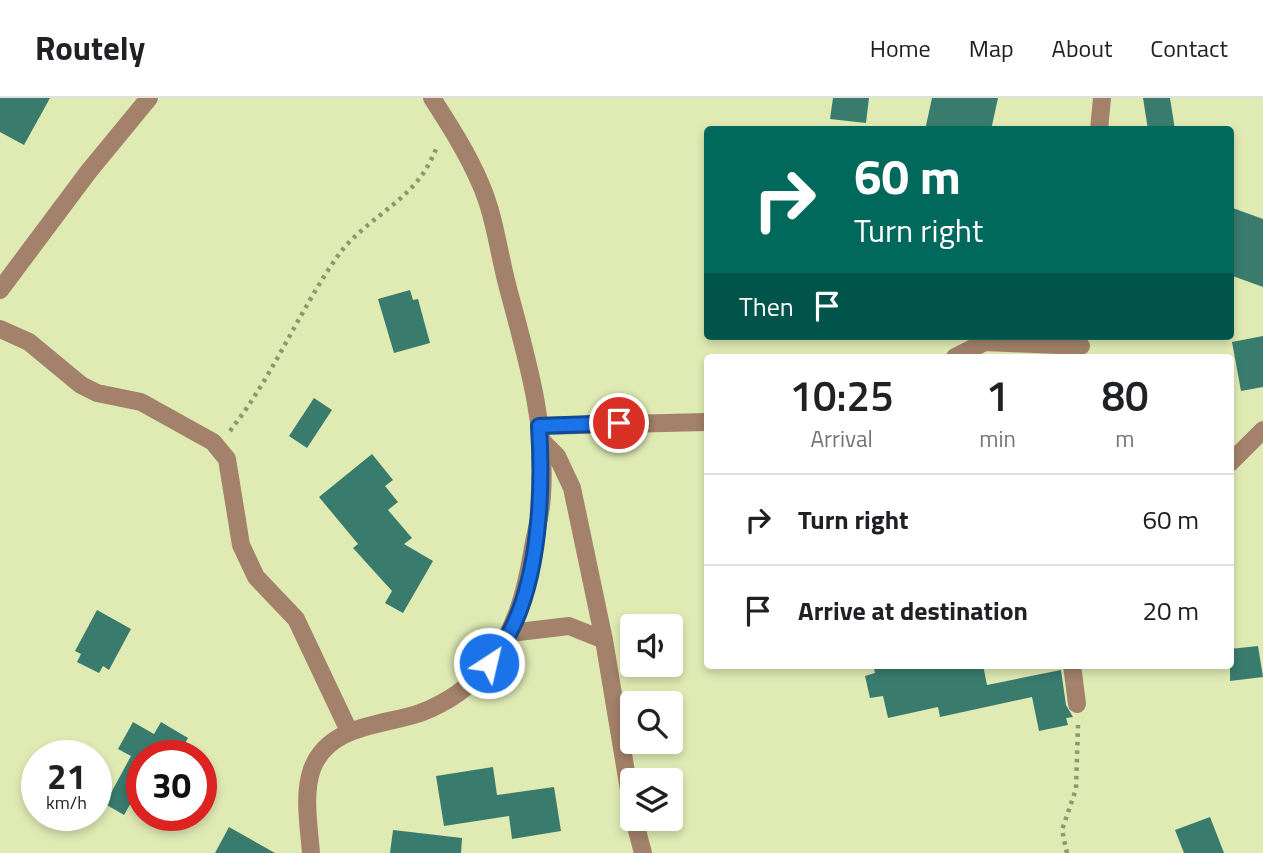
<!DOCTYPE html>
<html lang="en">
<head>
<meta charset="utf-8">
<style>
  body { margin:0; font-family:"Titillium Web",sans-serif; background:#f2f2f2; color:#202124; height:100vh; display:flex; flex-direction:column; font-size:26px; white-space:nowrap }
  * { box-sizing:border-box; margin:0 }
  p { font-size:23px; color:#757577 }
  .icon { flex:none; width:38px; height:38px; fill:none; stroke:currentColor; stroke-width:2; stroke-linecap:round; stroke-linejoin:round }
  .map { position:relative; flex:1; overflow:hidden }
  .sheet { position:absolute; left:704px; top:256px; width:530px; height:315px; display:flex; flex-direction:column; background:#fff; border-radius:7px; box-shadow:0 4px 10px #0003 }
  .sheet>* { flex:none }
  .banner { position:absolute; left:704px; top:28px; width:530px; height:214px; border-radius:7px; box-shadow:0 4px 10px #0003; background:#00695c; color:#fff; overflow:hidden }
  .buttons { position:absolute; left:620px; top:516px; display:grid; gap:14px }
  .buttons a { display:grid; place-items:center; width:63px; height:63px; border-radius:7px; background:#fff; box-shadow:0 4px 10px #0003; font-size:35px }
  .speed { position:absolute; left:21px; top:642px; display:flex; gap:14px; font-size:35px; font-weight:700; text-align:center }
  .speed>* { display:grid; place-content:center; width:91px; height:91px; border-radius:50%; background:#fff; box-shadow:0 4px 10px #0003; line-height:1 }
  .speed small { font-size:18px; font-weight:400 }
  .speed .limit { border:10px solid #d22; background:#fff; color:#111 }
  .pin { position:absolute; display:grid; place-items:center; width:60px; height:60px; color:#fff; margin:-30px; border:4px solid #fff; border-radius:50%; box-shadow:0 2px 7px #0007 }
  .me { position:absolute; width:77px; margin:-38px; rotate:35deg; stroke-linejoin:round; filter:drop-shadow(0 0 5px #0008) }
  .turn { display:flex; align-items:center; gap:24px; height:147px; padding:0 35px; font-size:32px }
  .turn .icon { width:91px; height:91px; stroke-width:2.5 }
  .turn b { display:block; font-size:49px; line-height:60px }
  .then { display:flex; align-items:center; height:66px; padding:0 35px; background:#0003; gap:14px; font-size:26px }
  .eta { display:flex; justify-content:space-evenly; align-items:center; height:119px; text-align:center }
  .eta b { font-size:42px; font-weight:600; line-height:49px }
  ul { padding:0; list-style:none }
  li { display:flex; align-items:center; gap:21px; height:91px; padding:0 35px; border-top:2px solid #e0e0e0 }
  li div { flex:1 }
  li b { display:block; font-size:26px }
  li em { font-style:normal }
  header { display:flex; align-items:center; gap:42px; box-sizing:border-box; height:98px; padding:0 35px; background:#fff; border-bottom:2px solid #e0e0e0 }
  header strong { font-size:33px }
  nav { display:flex; gap:38px; margin-inline-start:auto; font-size:24px }
  .map>svg:first-child { display:block }
  .building { fill:#397c6d }
  .lines { fill:none; stroke-linecap:round; stroke-linejoin:round }
  .path { stroke:#8e966d; stroke-width:4.5; stroke-dasharray:3.5 5; stroke-linecap:butt }
  .minor { stroke:#a3816a; stroke-width:18 }
  .route-casing { stroke:#114b97; stroke-width:18 }
  .route { stroke:#1a73e8; stroke-width:12 }
</style>
</head>
<body>
<header>
<strong>Routely</strong>
<nav><a>Home</a><a>Map</a><a>About</a><a>Contact</a></nav>
</header>
<div class="map">
<svg width="1263" height="755" viewBox="0 0 1263 755">
  <rect width="100%" height="100%" fill="#e0ebb4"/>
  <g class="building">
    <path d="M 0,0 L 50,0 L 24,47 L 0,34 Z"/>
    <path d="M 833,0 L 869,0 L 866,25 L 830,21 Z"/>
    <path d="M 932,0 L 998,0 L 991,32 L 925,32 Z"/>
    <path d="M 1143,0 L 1170,0 L 1175,32 L 1148,32 Z"/>
    <path d="M 1230,109 L 1263,121 L 1263,189 L 1230,177 Z"/>
    <path d="M 410,192 L 413,202 L 418,201 L 430,245 L 394,255 L 378,201 Z"/>
    <path d="M 1263,238 L 1263,289 L 1241,293 L 1232,244 Z"/>
    <path d="M 314,300 L 332,312 L 307,350 L 289,338 Z"/>
    <path d="M 372,356 L 393,382 L 385,388 L 398,404 L 388,412 L 412,440 L 404,446 L 433,463 L 403,515 L 385,505 L 392,493 L 353,450 L 358,446 L 319,399 Z"/>
    <path d="M 97,512 L 131,531 L 109,572 L 103,568 L 99,575 L 77,564 L 81,556 L 75,553 Z"/>
    <path d="M 1258,548 L 1263,579 L 1230,583 L 1230,551 Z"/>
    <path d="M 873,567 L 983,567 L 987,587 L 1061,572 L 1066,607 L 1073,619 L 1066,620 L 1068,627 L 1039,633 L 1032,599 L 940,619 L 938,609 L 888,620 L 883,598 L 870,600 L 865,578 L 875,575 Z"/>
    <path d="M 133,624 L 154,636 L 161,624 L 188,640 L 182,651 L 195,658 L 142,658 L 142,708 L 132,703 L 124,717 L 105,706 L 131,658 L 118,651 Z"/>
    <path d="M 493,669 L 497,697 L 554,689 L 561,733 L 512,741 L 509,718 L 444,728 L 436,678 Z"/>
    <path d="M 1210,719 L 1224,755 L 1184,755 L 1175,732 Z"/>
    <path d="M 229,729 L 275,755 L 215,755 Z"/>
    <path d="M 393,732 L 462,740 L 461,755 L 390,755 Z"/>
  </g>
  <g class="lines">
    <g class="path">
      <path d="M 230,333 C 273,278 298,215 337,159 C 360,126 399,109 422,77 C 428,69 433,58 437,49"/>
      <path d="M 1067,755 L 1062,732 L 1076,691 L 1078,627"/>
    </g>
    <g class="minor">
      <path d="M 1099,32 L 1102,0"/>
      <path d="M 0,192 L 89,73 L 149,0"/>
      <path d="M 0,231 L 29,244 L 81,287 L 97,295 L 141,304 L 213,344 L 227,361 L 241,447 L 256,479 L 296,521 L 349,633"/>
      <path d="M 955,259 L 985,244 L 1081,248"/>
      <path d="M 539,328 L 707,324"/>
      <path d="M 540,341 L 557,358 L 572,390 L 604,542 L 632,710"/>
      <path d="M 1230,365 L 1263,332"/>
      <path d="M 510,535 L 569,528 L 604,542"/>
      <path d="M 1072,567 L 1077,606"/>
      <path d="M 634,721 L 643,755"/>
      <path d="M 311,755 C 309,729 303,696 312,671 C 329,626 382,628 420,615 C 447,605 470,589 488,567 C 515,533 525,497 532,455 C 535,436 541,417 542,398 C 547,326 526,258 508,190 C 499,157 495,119 481,87 C 468,56 450,28 432,0"/>
    </g>
  </g>
  <g class="lines">
    <g class="route-casing">
      <path id="route" d="M 489,565 C 496,555 505,545 510,534 C 540,477 543,391 539,328 L 619,325"/>
    </g>
    <use href="#route" class="route"/>
  </g>
</svg>
<div class="buttons">
<a><svg class="icon" aria-label="sound" viewBox="0 0 24 24"><path d="M4 9h4l5-4v14l-5-4H4zM17 9q2 3 0 6"/></svg></a>
<a><svg class="icon" aria-label="search" viewBox="0 0 24 24"><circle cx="10" cy="10" r="6"/><path d="M15 15l6 6"/></svg></a>
<a><svg class="icon" aria-label="layers" viewBox="0 0 24 24"><path d="M12 4l9 5-9 5-9-5zM3 14l9 5 9-5"/></svg></a>
</div>
<div class="speed"><div>21<small>km/h</small></div><div class="limit">30</div></div>
<div class="pin" style="left:619px;top:325px;background:#d93025"><svg class="icon" aria-label="arrive" viewBox="0 0 24 24"><path d="M6 21V4h12l-3 4 3 4H6"/></svg></div>
<svg class="me" style="left:489px;top:565px" viewBox="-20 -20 40 40"><circle r="17" fill="#1a73e8" stroke="#fff" stroke-width="3"/><path d="M0-11L8 9 0 5-8 9z" fill="#fff"/></svg>
<div class="banner">
<div class="turn"><svg class="icon" aria-label="right" viewBox="0 0 24 24"><path d="M7 20v-9h11M14 6l5 5-5 5"/></svg><div><b>60 m</b>Turn right</div></div>
<div class="then">Then<svg class="icon" aria-label="arrive" viewBox="0 0 24 24"><path d="M6 21V4h12l-3 4 3 4H6"/></svg></div>
</div>
<section class="sheet">
<div class="eta">
<div><b>10:25</b><p>Arrival</p></div>
<div><b>1</b><p>min</p></div>
<div><b>80</b><p>m</p></div>
</div>
<ul>
<li><svg class="icon" aria-label="right" viewBox="0 0 24 24"><path d="M7 20v-9h11M14 6l5 5-5 5"/></svg><div><b>Turn right</b></div><em>60 m</em></li>
<li><svg class="icon" aria-label="arrive" viewBox="0 0 24 24"><path d="M6 21V4h12l-3 4 3 4H6"/></svg><div><b>Arrive at destination</b></div><em>20 m</em></li>
</ul>
</section>
</div>
</body>
</html>
